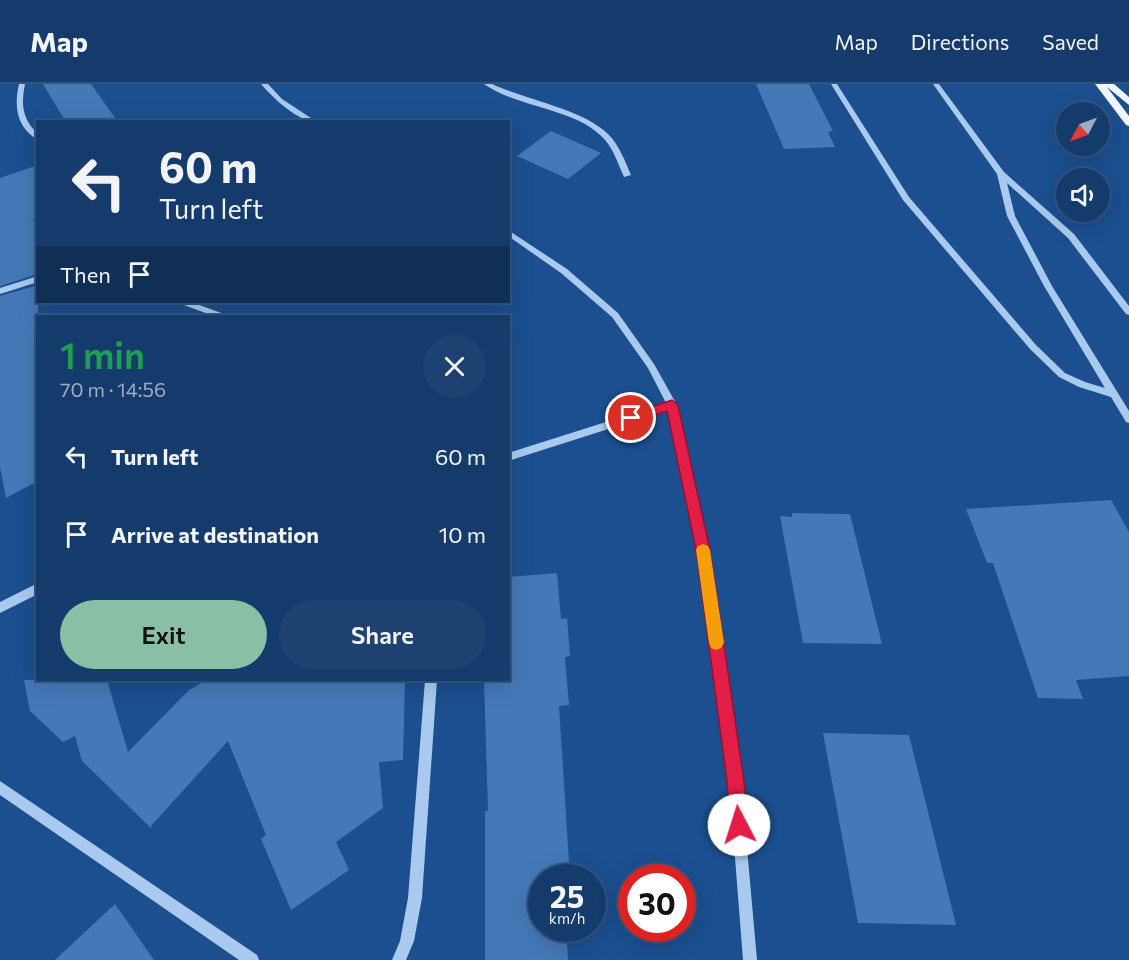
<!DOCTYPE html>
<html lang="en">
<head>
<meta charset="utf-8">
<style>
  body { margin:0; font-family:Commissioner,sans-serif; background:#1d4271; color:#f1f3f6; height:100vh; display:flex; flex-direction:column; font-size:22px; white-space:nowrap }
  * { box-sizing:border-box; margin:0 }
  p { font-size:20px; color:#9dadc1 }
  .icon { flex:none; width:33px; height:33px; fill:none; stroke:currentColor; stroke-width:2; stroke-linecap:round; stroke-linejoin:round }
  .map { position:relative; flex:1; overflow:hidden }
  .details { position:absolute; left:36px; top:231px; width:474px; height:366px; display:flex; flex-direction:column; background:#143b6b; border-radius:0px; box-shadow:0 6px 24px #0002,0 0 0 2px #33557e }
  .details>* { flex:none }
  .top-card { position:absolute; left:36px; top:36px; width:474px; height:183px; border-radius:0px; box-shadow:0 6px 24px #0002,0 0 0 2px #33557e; background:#143b6b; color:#f1f3f6; overflow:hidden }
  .needle { width:39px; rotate:229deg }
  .controls { position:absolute; left:1056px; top:18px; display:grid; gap:12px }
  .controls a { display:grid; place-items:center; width:54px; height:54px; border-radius:50%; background:#143b6b; box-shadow:0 6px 24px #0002,0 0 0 2px #33557e; font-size:30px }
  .speed { position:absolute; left:528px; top:780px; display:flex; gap:12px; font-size:30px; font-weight:700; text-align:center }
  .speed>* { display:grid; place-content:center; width:78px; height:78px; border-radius:50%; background:#143b6b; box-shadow:0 6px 24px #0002,0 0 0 2px #33557e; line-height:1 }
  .speed small { font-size:15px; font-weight:400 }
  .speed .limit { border:9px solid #d22; background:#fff; color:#111 }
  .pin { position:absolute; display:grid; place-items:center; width:51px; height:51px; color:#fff; margin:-26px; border:3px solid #fff; border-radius:50%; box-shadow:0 2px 6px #0007 }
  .me { position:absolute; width:66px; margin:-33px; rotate:355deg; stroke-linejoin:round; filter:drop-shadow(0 0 4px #0008) }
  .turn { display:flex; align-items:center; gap:21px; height:126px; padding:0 24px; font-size:27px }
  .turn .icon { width:78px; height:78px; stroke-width:2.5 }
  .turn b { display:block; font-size:42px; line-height:51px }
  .then { display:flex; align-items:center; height:57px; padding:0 24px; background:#0003; gap:12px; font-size:22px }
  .round { display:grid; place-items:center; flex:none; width:63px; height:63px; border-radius:32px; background:#1d4271 }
  .overview { display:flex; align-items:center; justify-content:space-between; height:102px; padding:0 24px }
  h1 { font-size:36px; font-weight:600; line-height:45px; color:#1e9e55 }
  .action { display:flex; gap:12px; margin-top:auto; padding:12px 24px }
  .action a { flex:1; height:69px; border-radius:36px; background:#8abfa5; color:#111; font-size:24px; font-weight:600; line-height:69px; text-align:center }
  .action a+a { background:#1d4271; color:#f1f3f6 }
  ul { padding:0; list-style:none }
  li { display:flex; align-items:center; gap:18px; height:78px; padding:0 24px }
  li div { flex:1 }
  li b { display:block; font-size:22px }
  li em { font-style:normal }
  header { display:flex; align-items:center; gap:36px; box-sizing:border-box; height:84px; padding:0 30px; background:#143b6b; border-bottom:2px solid #33557e }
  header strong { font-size:28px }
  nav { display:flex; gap:33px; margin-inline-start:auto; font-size:21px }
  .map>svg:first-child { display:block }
  .building { fill:#4478b7 }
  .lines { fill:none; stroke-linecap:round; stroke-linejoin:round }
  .minor { fill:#a9c9ee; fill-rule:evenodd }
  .major { fill:#f0f6ff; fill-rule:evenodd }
  .route { fill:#e11d48; stroke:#92132f; stroke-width:1.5 }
  .slow { fill:#f59e0b }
</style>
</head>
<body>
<header>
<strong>Map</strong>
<nav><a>Map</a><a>Directions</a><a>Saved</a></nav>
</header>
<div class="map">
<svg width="1129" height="876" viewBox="0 0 1129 876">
  <rect width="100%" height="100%" fill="#1b4f8f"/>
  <g class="building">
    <path d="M 43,0 L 91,0 L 118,38 L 66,38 Z"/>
    <path d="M 756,0 L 809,0 L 833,47 L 828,48 L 835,63 L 784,65 Z"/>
    <path d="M 551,47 L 601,69 L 568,95 L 517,72 Z"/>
    <path d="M 38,81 L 38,137 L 31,134 L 38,141 L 38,190 L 0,202 L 0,94 Z"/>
    <path d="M 38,201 L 38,397 L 6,414 L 0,383 L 0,212 Z"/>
    <path d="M 1111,416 L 1129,448 L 1129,592 L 1076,596 L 1083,615 L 1038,614 L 993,479 L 987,479 L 966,425 Z"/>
    <path d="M 792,429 L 850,430 L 882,560 L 803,559 L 780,432 L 792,433 Z"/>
    <path d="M 557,489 L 561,535 L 567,534 L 570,572 L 565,573 L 569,621 L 559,622 L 570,794 L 542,794 L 542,844 L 574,844 L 575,859 L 567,859 L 568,876 L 485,876 L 485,727 L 488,727 L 484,596 L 508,596 L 508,493 Z"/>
    <path d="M 24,596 L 107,596 L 128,668 L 189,606 L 207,596 L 405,596 L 403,676 L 379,678 L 383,724 L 336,758 L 349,786 L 291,826 L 261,755 L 266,751 L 228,657 L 151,742 L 152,745 L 82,677 L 75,652 L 63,658 L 30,627 Z"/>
    <path d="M 823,649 L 909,651 L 956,841 L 858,839 Z"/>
    <path d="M 115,820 L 154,876 L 55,876 Z"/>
  </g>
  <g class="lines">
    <g class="minor">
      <path d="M 19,0 L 25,0 C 21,20 22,35 38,50 L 38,56 C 16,43 14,22 19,0 Z"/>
      <path d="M 261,0 L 268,0 L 282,15 L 317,38 C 298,38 273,14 261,0 Z"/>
      <path d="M 484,0 L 492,0 C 526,16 582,25 608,50 C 619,61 625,77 631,91 L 624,93 C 618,80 614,66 605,56 C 578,24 517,24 484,0 Z"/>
      <path d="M 831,0 L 837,0 L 909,113 L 1036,261 L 1065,289 L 1085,298 L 1105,304 L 1044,202 L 1007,132 L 997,90 L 933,0 L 939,0 L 1004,88 L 1074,150 L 1129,222 L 1129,231 L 1126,230 L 1068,154 L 1007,99 L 1015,132 L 1052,202 L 1129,327 L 1129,339 L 1126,338 L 1111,313 L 1079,303 L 1059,293 L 1030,265 L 903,116 Z"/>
      <path d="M 508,146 L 567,185 L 618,229 L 654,280 L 677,321 L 708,466 L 741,697 L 757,876 L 743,876 L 729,697 L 698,466 L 668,326 L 508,377 L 508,369 L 666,319 L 648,284 L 612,233 L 561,189 L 508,152 Z"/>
      <path d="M 38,192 L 38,198 L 0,210 L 0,204 Z"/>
      <path d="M 180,218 L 191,218 L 224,230 L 225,232 L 214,232 L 181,220 Z"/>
      <path d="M 38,499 L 38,510 L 0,529 L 0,518 Z"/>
      <path d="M 425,596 L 437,596 L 422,814 L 414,857 L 406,876 L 392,876 L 400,857 L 408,814 Z"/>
      <path d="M 0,697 L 257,871 L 259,876 L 239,876 L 0,711 Z"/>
    </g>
    <path class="major" d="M 1095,0 L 1114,0 L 1129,13 L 1129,21 L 1107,3 L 1129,32 L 1129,42 L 1126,41 Z"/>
  </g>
  <path class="route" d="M 672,316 L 678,321 L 710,466 L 744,697 L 748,741 L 745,748 L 739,750 L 733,748 L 730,741 L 727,697 L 696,466 L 667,327 L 631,339 L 625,334 L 627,331 Z"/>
  <path class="slow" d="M 703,460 L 708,462 L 710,466 L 724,559 L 721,564 L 716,566 L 711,564 L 709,559 L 696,466 L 698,462 Z"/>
</svg>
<div class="controls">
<a><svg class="needle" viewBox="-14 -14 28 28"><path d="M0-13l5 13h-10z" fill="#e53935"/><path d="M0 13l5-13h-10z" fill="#9dadc1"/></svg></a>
<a><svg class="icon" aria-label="sound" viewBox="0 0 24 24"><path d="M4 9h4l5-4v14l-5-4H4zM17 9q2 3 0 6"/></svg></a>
</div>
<div class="speed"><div>25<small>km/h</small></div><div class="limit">30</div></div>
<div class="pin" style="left:631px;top:334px;background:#d93025"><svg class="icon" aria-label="arrive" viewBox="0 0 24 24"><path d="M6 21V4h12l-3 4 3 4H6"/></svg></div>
<svg class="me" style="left:739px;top:741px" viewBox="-20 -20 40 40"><circle r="19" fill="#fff"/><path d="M0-13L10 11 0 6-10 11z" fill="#e11d48"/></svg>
<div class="top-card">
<div class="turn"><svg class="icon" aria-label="left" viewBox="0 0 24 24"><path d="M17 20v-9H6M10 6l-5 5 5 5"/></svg><div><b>60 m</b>Turn left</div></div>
<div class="then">Then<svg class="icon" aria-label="arrive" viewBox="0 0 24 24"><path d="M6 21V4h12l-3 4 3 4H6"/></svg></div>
</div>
<section class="details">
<div class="overview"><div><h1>1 min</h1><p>70 m · 14:56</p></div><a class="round"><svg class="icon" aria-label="close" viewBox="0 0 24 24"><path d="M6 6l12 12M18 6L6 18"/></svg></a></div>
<ul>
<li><svg class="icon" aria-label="left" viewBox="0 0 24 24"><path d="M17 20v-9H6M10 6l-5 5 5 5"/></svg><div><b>Turn left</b></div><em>60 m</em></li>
<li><svg class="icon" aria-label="arrive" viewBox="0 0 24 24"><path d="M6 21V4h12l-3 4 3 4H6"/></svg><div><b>Arrive at destination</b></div><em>10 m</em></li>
</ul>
<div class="action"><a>Exit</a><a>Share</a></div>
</section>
</div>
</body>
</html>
